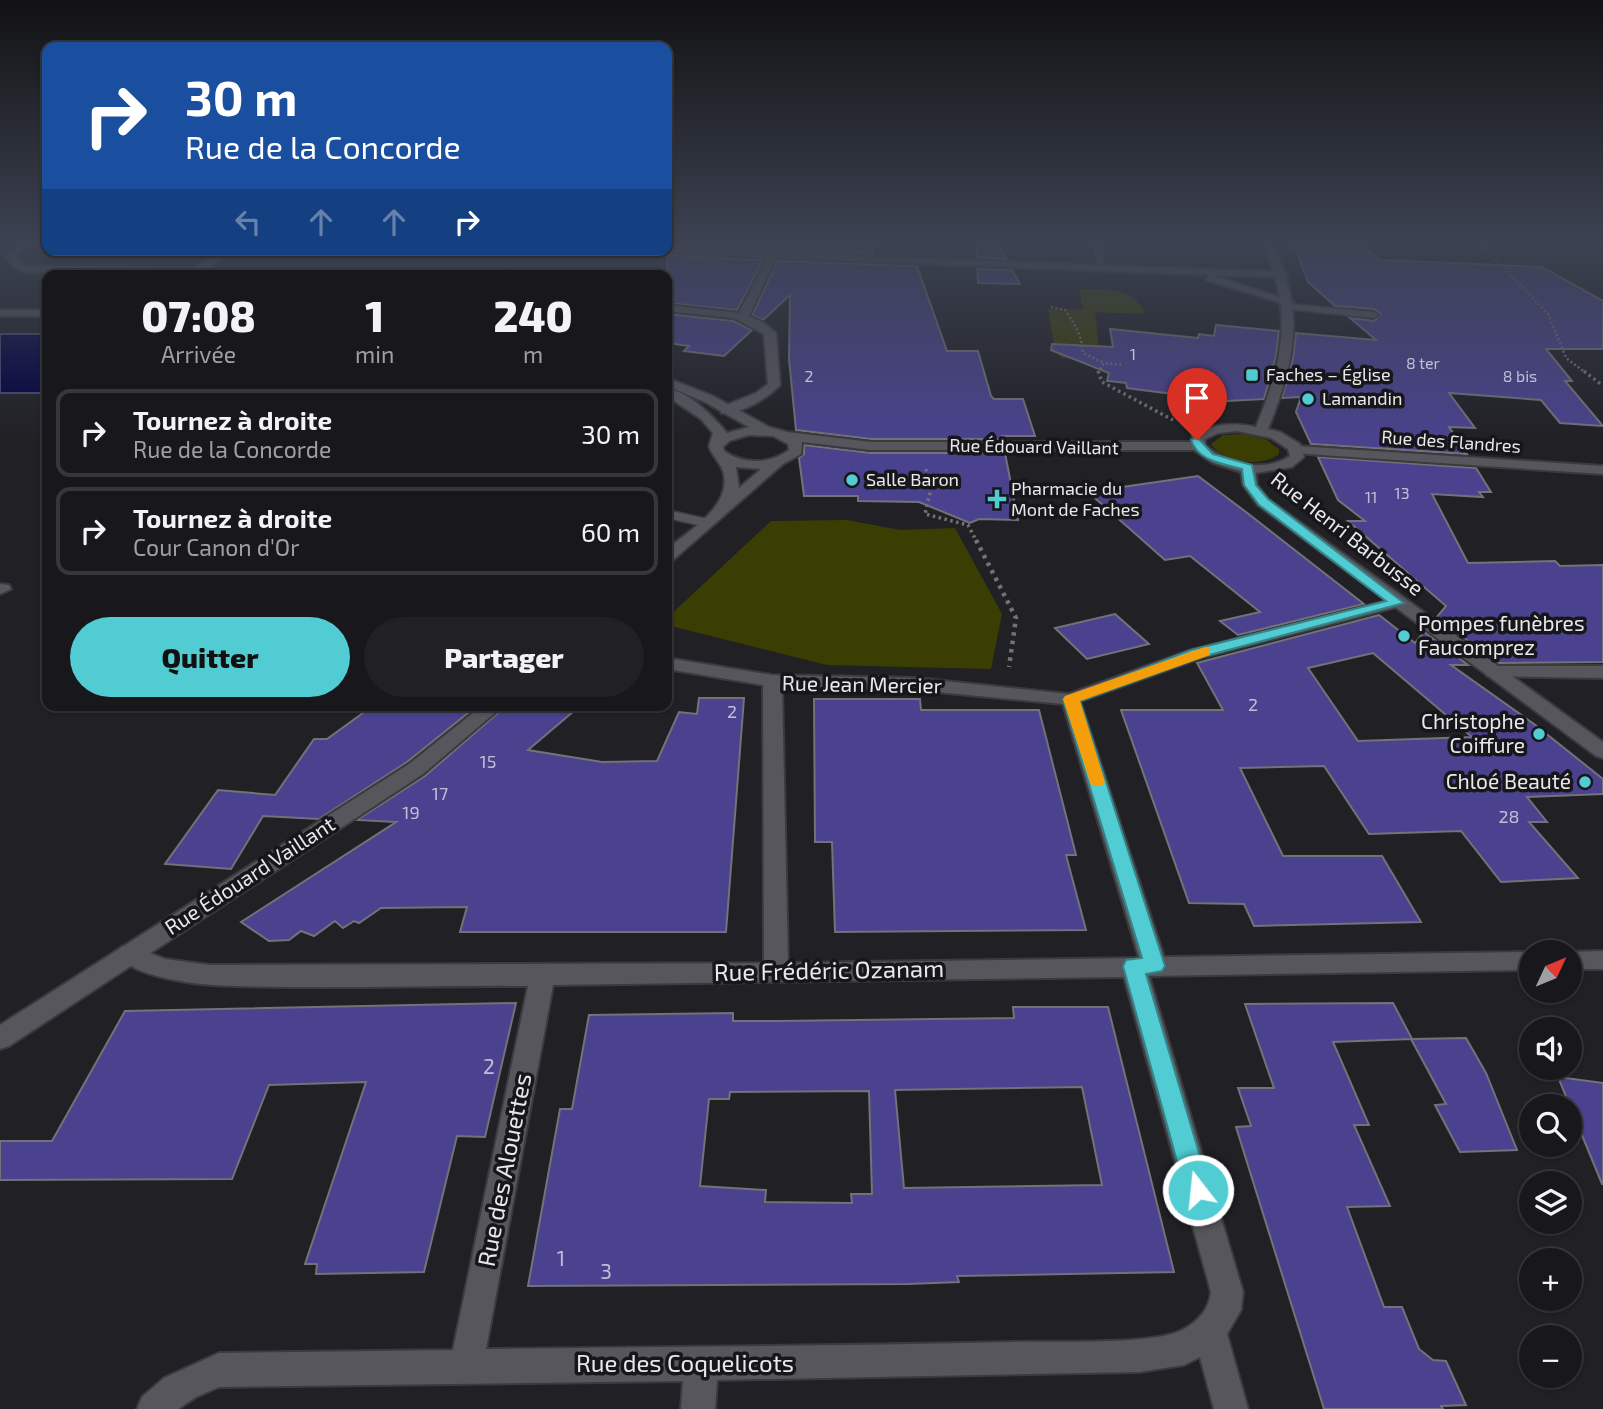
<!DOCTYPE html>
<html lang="fr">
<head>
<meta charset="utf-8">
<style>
  body { margin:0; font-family:"Exo 2",sans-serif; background:#212125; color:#f1f3f6; height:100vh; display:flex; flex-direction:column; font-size:26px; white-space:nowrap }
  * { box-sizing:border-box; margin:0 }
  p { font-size:23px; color:#9fa0a3 }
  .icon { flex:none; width:38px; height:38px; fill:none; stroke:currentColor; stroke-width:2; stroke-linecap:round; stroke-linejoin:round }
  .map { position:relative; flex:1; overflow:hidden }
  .panel { position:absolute; left:42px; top:270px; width:630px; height:441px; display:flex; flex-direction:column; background:#18181c; border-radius:14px; box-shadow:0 2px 5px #0004,0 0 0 2px #36373b }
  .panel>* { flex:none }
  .banner { position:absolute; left:42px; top:42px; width:630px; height:214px; border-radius:14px; box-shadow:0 2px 5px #0004,0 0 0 2px #36373b; background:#1a4fa0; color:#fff; overflow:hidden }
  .needle { width:46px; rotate:46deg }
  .controls { position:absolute; left:1519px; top:940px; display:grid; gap:14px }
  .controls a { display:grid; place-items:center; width:63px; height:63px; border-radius:50%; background:#18181c; box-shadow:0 2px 5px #0004,0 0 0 2px #36373b; font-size:35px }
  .pin { position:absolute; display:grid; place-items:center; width:60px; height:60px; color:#fff; margin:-72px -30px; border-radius:50% 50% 50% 0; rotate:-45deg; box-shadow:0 0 7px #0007 }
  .pin .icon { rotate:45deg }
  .me { position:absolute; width:77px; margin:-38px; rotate:344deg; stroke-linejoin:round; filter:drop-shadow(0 0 5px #0008) }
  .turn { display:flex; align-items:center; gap:24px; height:147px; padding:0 28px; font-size:32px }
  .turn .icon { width:91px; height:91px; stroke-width:2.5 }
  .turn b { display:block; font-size:49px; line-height:60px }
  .lanes { display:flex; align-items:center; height:66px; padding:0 28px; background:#0003; justify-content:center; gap:35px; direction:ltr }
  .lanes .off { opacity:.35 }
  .eta { display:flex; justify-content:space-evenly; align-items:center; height:119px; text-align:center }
  .eta b { font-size:42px; font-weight:800; line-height:49px }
  .primary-button { display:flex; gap:14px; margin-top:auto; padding:14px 28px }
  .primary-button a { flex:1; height:80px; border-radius:42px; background:#51ccd3; color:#111; font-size:28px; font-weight:800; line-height:80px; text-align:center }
  .primary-button a+a { background:#212125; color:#f1f3f6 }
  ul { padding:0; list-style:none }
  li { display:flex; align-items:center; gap:21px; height:88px; margin:0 14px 10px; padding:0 14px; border:4px solid #36373b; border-radius:14px }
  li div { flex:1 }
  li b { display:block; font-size:26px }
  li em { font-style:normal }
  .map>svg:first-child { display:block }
  .green { fill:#3b3e03 }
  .water { fill:#000040; stroke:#464673; stroke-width:2 }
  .building { fill:#4a428e; stroke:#727278; stroke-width:2; fill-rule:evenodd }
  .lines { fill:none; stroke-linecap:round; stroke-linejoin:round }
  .service-casing { stroke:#3b3b3f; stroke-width:3 }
  .minor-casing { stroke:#3b3b3f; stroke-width:4 }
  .tertiary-casing { stroke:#3b3b3f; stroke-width:4 }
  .path-far2 { stroke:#737377; stroke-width:2.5; stroke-dasharray:2 2.5; stroke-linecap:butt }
  .path-far1 { stroke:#737377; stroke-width:3.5; stroke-dasharray:2.5 3.5; stroke-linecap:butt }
  .path { stroke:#737377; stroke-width:4.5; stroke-dasharray:3.5 5; stroke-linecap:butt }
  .service { fill:#56565c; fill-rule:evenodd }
  .minor { fill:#56565c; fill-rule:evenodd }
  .tertiary { fill:#56565c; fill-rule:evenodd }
  .route { fill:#51ccd3; stroke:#358589; stroke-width:2 }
  .slow { fill:#f59e0b }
  .poi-dot { fill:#51ccd3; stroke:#17171b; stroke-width:2.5 }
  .labels { text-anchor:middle; stroke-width:7; stroke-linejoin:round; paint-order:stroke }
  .far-number-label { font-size:16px; fill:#c0bed4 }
  .far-poi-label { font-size:18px; fill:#e8e8eb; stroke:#17171b; text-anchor:start }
  .far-street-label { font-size:18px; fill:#e8e8eb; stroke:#17171b }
  .number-label { font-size:18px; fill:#c0bed4 }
  .street-label { font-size:21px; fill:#e8e8eb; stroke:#17171b }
  .poi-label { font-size:21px; fill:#e8e8eb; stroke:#17171b; text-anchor:end }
  .near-number-label { font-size:21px; fill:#c0bed4 }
  .near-street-label { font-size:24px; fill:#e8e8eb; stroke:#17171b }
</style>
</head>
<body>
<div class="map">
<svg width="1603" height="1409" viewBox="0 0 1603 1409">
  <rect width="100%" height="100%" fill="#202025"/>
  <g class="green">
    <path d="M 1079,289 C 1104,289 1135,287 1145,314 L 1095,312 L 1099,347 L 1087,359 L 1061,358 L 1055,351 L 1048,309 L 1083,309 Z"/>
    <path d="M 1244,434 L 1267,440 L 1279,449 L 1279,454 C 1263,468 1223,463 1211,444 L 1223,435 Z"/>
    <path d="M 847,520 L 900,530 L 955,528 L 1002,614 L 991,669 L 827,665 L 667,625 L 667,618 L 771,521 Z"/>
  </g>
  <path class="water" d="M 0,334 L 47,334 L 47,389 L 43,393 L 0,393 Z"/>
  <g class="building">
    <path d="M 667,242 L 775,242 L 769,249 L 667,245 Z"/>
    <path d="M 779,242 L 875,242 L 873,254 L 783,251 L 785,246 Z"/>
    <path d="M 977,242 L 997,242 L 1006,259 L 977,258 Z"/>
    <path d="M 1293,242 L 1353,242 L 1381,260 L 1542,267 L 1603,301 L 1603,349 L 1546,349 L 1572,381 L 1565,381 L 1603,426 L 1560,423 L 1541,400 L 1449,393 L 1475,428 L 1449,427 L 1467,454 L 1311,444 L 1296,412 L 1301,397 L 1282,398 L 1293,358 L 1296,333 L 1376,340 L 1350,318 L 1374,321 L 1381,314 L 1374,309 L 1335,306 L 1308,282 Z"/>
    <path d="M 667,255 L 763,260 L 737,310 L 667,303 Z"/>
    <path d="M 778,261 L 917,266 L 947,351 L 978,351 L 991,396 L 994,399 L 1023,399 L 1035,436 L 1002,436 L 1003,439 L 871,439 L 796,430 L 789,359 L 790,295 L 763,320 L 752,315 Z"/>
    <path d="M 977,269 L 1012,270 L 1020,284 L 978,283 Z"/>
    <path d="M 667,314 L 733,321 L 752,330 L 724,356 L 684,351 L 689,346 L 667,343 Z"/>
    <path d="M 1216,325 L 1279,331 L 1276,356 L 1264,399 L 1227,401 L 1127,388 L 1126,383 L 1107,381 L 1109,373 L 1051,350 L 1052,344 L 1113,347 L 1110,329 L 1198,338 L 1199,334 L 1214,336 Z"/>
    <path d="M 804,445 L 871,453 L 1005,453 L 1018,520 L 979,519 L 970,523 L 919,502 L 858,501 L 858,496 L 804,496 L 799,458 L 804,454 Z"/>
    <path d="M 1318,457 L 1476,468 L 1491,492 L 1479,492 L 1483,497 L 1432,494 L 1468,563 L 1555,561 L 1560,566 L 1603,565 L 1603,662 L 1499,663 L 1436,618 L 1446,606 L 1348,521 L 1365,521 L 1338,500 Z"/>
    <path d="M 1198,476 L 1246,512 L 1364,604 L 1238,635 L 1220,621 L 1260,612 L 1190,556 L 1165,560 L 1088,492 Z"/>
    <path d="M 1115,614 L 1149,644 L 1087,659 L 1055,628 Z"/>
    <path d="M 1379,615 L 1415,643 L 1424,632 L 1468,665 L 1451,665 L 1534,724 L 1603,779 L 1603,794 L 1527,797 L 1547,822 L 1529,822 L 1578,878 L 1501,882 L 1461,831 L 1369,834 L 1324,766 L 1240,768 L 1283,856 L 1382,856 L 1421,922 L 1254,926 L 1244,904 L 1189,903 L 1121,710 L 1223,710 L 1197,663 ZM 1373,653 L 1472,737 L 1358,741 L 1308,668 Z"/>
    <path d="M 699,698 L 744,698 L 726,932 L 460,932 L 467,907 L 381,908 L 359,923 L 354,921 L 343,928 L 335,921 L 314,936 L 301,931 L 289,940 L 269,941 L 241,922 L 396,822 L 357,820 L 425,776 L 507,705 L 581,705 L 528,750 L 602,762 L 657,761 L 679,712 L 697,714 Z"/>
    <path d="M 814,699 L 920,699 L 921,710 L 1039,710 L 1076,855 L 1066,855 L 1086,930 L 835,932 L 832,842 L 815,842 Z"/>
    <path d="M 374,705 L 478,705 L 407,762 L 319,819 L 263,816 L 231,869 L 165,864 L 218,790 L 275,795 L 314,739 L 327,739 Z"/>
    <path d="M 516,1003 L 485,1137 L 457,1136 L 424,1272 L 316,1274 L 317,1264 L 305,1264 L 366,1082 L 269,1085 L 232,1179 L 0,1180 L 0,1141 L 52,1141 L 125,1011 Z"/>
    <path d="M 1393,1003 L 1412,1039 L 1466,1038 L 1486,1073 L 1517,1150 L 1460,1152 L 1435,1105 L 1446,1104 L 1411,1039 L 1333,1042 L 1369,1125 L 1354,1125 L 1390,1206 L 1347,1207 L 1364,1253 L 1384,1307 L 1402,1307 L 1419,1349 L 1433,1360 L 1446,1361 L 1466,1405 L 1441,1406 L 1443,1409 L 1324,1409 L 1236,1127 L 1251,1126 L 1238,1088 L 1274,1088 L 1245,1004 Z"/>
    <path d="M 1013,1007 L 1108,1007 L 1174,1272 L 957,1276 L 959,1282 L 908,1284 L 528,1286 L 560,1109 L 572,1109 L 589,1015 L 733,1013 L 733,1021 L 777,1021 L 1014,1018 ZM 1082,1087 L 1102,1185 L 904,1188 L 895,1090 ZM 869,1091 L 872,1194 L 851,1194 L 852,1203 L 765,1202 L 766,1190 L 700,1186 L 709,1099 L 729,1099 L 730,1092 Z"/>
    <path d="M 1558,1077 L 1603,1083 L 1603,1184 L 1602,1184 Z"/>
  </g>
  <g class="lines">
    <g class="service-casing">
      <g id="service">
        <path d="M 1092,242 L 1100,242 L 1105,268 L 1098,266 Z"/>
        <path d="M 1290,304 L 1374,312 L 1379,315 L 1374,318 L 1287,309 L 1285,307 Z"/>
        <path d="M 667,510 L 712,520 L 714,523 L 707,527 L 667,518 Z"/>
        <path d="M 1397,598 L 1405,603 L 1402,606 L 1202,658 L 1077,703 L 1065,703 L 1062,699 L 1065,695 L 1190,650 Z"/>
      </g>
    </g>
    <g class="minor-casing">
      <g id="minor">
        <path d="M 19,242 L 29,242 L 16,257 L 27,266 L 195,269 L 220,250 L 231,250 L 201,275 L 26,272 L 15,268 L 6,257 Z"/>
        <path d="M 777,244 L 782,247 L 779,253 L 1283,272 L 1288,275 L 1287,277 L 1211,275 L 1294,302 L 1285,304 L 1206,280 L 1209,275 L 776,258 L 749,316 L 764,323 L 776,333 L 780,385 C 768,398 740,415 721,413 L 721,407 L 756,393 L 768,384 L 764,334 L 734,318 L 667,311 L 667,305 L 739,313 L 767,258 L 629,250 L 667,248 L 770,252 Z"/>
        <path d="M 1297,446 L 1603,466 L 1603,474 L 1292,453 L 1292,447 Z"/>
        <path d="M 0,584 L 9,585 L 11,589 L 0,594 Z"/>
        <path d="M 667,658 L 772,675 L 916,678 L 1078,695 L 1164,957 L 1531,952 L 1532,952 L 1531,970 L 1149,976 L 1243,1292 L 1241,1310 L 1227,1334 L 1248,1409 L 1214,1409 L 1200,1357 L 1184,1365 L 1139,1372 L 717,1380 L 715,1409 L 681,1409 L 683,1381 L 219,1387 L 196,1397 L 178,1409 L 137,1409 L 142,1397 L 164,1378 L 219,1353 L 453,1350 L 528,986 C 423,985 316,990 212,985 C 188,983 130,976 118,954 L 121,947 L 130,945 L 165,959 L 210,965 L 764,963 L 763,685 L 667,669 ZM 782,687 L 916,690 L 1063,704 L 1139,958 L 788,963 ZM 1124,977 L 1211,1292 C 1209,1310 1197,1323 1180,1331 C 1151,1345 1048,1341 1011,1342 C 836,1346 661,1347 486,1349 L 553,985 Z"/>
        <path d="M 1494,666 L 1603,666 L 1603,678 L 1487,676 L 1485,672 Z"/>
        <path d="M 1603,951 L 1603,969 L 1570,969 L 1570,952 L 1566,952 Z"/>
      </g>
    </g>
    <g class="tertiary-casing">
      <g id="tertiary">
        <path d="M 1261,242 L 1270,242 C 1307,308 1295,362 1268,429 L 1280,432 L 1300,444 L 1304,457 L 1292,467 L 1256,473 L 1257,485 L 1268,499 L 1603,742 L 1603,758 L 1596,756 L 1258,505 L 1243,485 L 1241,472 L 1213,463 L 1194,450 L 871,450 L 802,442 L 801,454 L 783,464 L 673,560 L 667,562 L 667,549 C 688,531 730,508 724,475 C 722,463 712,457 709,446 L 713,433 L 701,419 L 667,396 L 667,390 C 686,388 716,419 727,433 L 749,427 L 705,402 L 667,386 L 667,378 L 713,396 L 769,427 L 787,432 L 871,442 L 1191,442 L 1193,434 C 1215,424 1232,422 1256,427 C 1283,361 1295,308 1261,242 ZM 1237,431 L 1271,438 L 1288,449 L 1290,456 C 1264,473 1227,465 1205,445 L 1205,439 L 1218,433 ZM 749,435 L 773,436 L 788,444 L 789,450 C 770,464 744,465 724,451 L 723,447 L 729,441 ZM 736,467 L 761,469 L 739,488 Z"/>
        <rect x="0" y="310" width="47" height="6"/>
        <path d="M 483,705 L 504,705 L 423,774 L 9,1046 L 0,1049 L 0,1025 L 409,764 Z"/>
      </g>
    </g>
    <g class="path-far2">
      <path d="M 1479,242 L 1548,314 L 1566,358 L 1586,373"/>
      <path d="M 1051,307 L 1065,310 C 1075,324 1082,336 1083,353 L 1104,363"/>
      <path d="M 1098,373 L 1104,363 L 1123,365"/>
    </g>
    <g class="path-far1">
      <path d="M 1098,371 L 1102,382 L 1173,420"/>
      <path d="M 1584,371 L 1603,386"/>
      <path d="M 926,469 L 930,493 L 925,514 L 968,525 L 977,542"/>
    </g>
    <path class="path" d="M 976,540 L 1016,618 L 1009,667"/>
    <use href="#service" class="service"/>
    <use href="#minor" class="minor"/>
    <use href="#tertiary" class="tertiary"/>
  </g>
  <linearGradient id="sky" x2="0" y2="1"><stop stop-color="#121214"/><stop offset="0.55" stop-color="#3c4251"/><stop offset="1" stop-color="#3c4251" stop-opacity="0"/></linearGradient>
  <rect width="1603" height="440" fill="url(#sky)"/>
  <path class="route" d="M 1197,437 L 1213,454 L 1252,465 L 1256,485 L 1268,499 L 1404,603 L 1202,657 L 1080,701 L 1165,966 L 1162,971 L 1146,974 L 1210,1190 L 1206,1197 L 1198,1201 L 1189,1197 L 1185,1190 L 1123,966 L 1126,960 L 1142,958 L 1063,699 L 1191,650 L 1386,601 L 1259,505 L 1244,485 L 1242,469 C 1222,463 1199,462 1191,440 Z"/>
  <path class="slow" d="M 1205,647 L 1210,648 L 1210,655 L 1080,701 L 1105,782 L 1103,785 L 1091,785 L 1063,699 L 1065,696 Z"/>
  <g class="poi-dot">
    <rect x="1245" y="368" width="14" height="14" rx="3.5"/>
    <circle cx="1308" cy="399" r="7"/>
    <circle cx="852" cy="480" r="7"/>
    <path d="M993.5 488.5h7v7h7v7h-7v7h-7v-7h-7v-7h7z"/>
    <circle cx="1404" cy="636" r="7"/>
    <circle cx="1539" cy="734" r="7"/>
    <circle cx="1585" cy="782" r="7"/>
  </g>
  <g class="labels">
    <g class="far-number-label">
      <text x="1133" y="360">1</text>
      <text x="1423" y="369">8 ter</text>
      <text x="809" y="382">2</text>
      <text x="1520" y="382">8 bis</text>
      <text x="1402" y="499">13</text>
      <text x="1371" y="503">11</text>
    </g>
    <g class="far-poi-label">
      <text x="1266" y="381">Faches – Église</text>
      <text x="1322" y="405">Lamandin</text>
      <text x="866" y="486">Salle Baron</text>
      <text x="1011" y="495">Pharmacie du<tspan x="1011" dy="21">Mont de Faches</tspan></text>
    </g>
    <g class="far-street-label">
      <text transform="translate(1451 442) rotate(4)" y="6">Rue des Flandres</text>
      <text transform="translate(1034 447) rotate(1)" y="6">Rue Édouard Vaillant</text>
    </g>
    <g class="number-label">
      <text x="1253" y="711">2</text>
      <text x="732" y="718">2</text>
      <text x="488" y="768">15</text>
      <text x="440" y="800">17</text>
      <text x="411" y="819">19</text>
      <text x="1509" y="823">28</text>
    </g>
    <g class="street-label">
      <text transform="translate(1347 534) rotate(38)" y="7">Rue Henri Barbusse</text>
      <text transform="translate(862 685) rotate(1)" y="7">Rue Jean Mercier</text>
      <text transform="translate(250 876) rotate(-33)" y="7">Rue Édouard Vaillant</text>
    </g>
    <g class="poi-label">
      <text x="1418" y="631" text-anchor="start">Pompes funèbres<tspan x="1418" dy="24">Faucomprez</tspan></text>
      <text x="1525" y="729">Christophe<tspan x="1525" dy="24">Coiffure</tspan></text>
      <text x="1571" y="789">Chloé Beauté</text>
    </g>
    <g class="near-number-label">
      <text x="489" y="1074">2</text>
      <text x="561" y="1266">1</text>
      <text x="606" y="1279">3</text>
    </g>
    <g class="near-street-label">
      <text transform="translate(829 971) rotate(-1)" y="8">Rue Frédéric Ozanam</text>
      <text transform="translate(505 1170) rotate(-79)" y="8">Rue des Alouettes</text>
      <text x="685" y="1372">Rue des Coquelicots</text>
    </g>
  </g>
</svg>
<div class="controls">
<a><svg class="needle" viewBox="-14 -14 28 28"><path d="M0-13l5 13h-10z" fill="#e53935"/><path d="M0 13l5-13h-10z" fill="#9fa0a3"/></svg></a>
<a><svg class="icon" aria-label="sound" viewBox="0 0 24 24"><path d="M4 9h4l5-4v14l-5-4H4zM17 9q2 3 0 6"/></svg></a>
<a><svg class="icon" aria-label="search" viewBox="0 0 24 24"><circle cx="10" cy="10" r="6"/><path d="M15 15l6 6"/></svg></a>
<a><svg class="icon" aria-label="layers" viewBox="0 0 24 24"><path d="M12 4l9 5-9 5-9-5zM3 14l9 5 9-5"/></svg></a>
<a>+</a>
<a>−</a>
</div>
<div class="pin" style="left:1197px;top:440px;background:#d93025"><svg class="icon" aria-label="arrive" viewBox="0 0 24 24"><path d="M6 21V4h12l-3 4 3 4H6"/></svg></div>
<svg class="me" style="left:1198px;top:1190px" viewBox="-20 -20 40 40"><circle r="17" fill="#51ccd3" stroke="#fff" stroke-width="3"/><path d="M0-11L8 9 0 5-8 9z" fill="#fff"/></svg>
<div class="banner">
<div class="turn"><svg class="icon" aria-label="right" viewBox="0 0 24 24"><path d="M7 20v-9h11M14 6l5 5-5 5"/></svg><div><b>30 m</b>Rue de la Concorde</div></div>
<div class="lanes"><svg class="icon off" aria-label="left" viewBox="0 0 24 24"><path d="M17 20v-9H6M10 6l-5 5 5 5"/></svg><svg class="icon off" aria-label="ahead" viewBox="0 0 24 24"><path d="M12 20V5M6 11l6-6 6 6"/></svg><svg class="icon off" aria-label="ahead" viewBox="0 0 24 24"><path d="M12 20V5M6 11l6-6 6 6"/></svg><svg class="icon" aria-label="right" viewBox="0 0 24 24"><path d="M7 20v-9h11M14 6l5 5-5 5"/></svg></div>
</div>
<section class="panel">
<div class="eta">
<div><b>07:08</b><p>Arrivée</p></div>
<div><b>1</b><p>min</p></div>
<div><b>240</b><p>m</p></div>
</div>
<ul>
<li><svg class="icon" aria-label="right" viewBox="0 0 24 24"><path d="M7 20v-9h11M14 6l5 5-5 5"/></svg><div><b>Tournez à droite</b><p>Rue de la Concorde</p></div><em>30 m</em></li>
<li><svg class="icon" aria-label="right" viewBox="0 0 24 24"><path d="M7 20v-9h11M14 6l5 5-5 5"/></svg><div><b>Tournez à droite</b><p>Cour Canon d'Or</p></div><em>60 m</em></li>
</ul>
<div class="primary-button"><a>Quitter</a><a>Partager</a></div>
</section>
</div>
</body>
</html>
